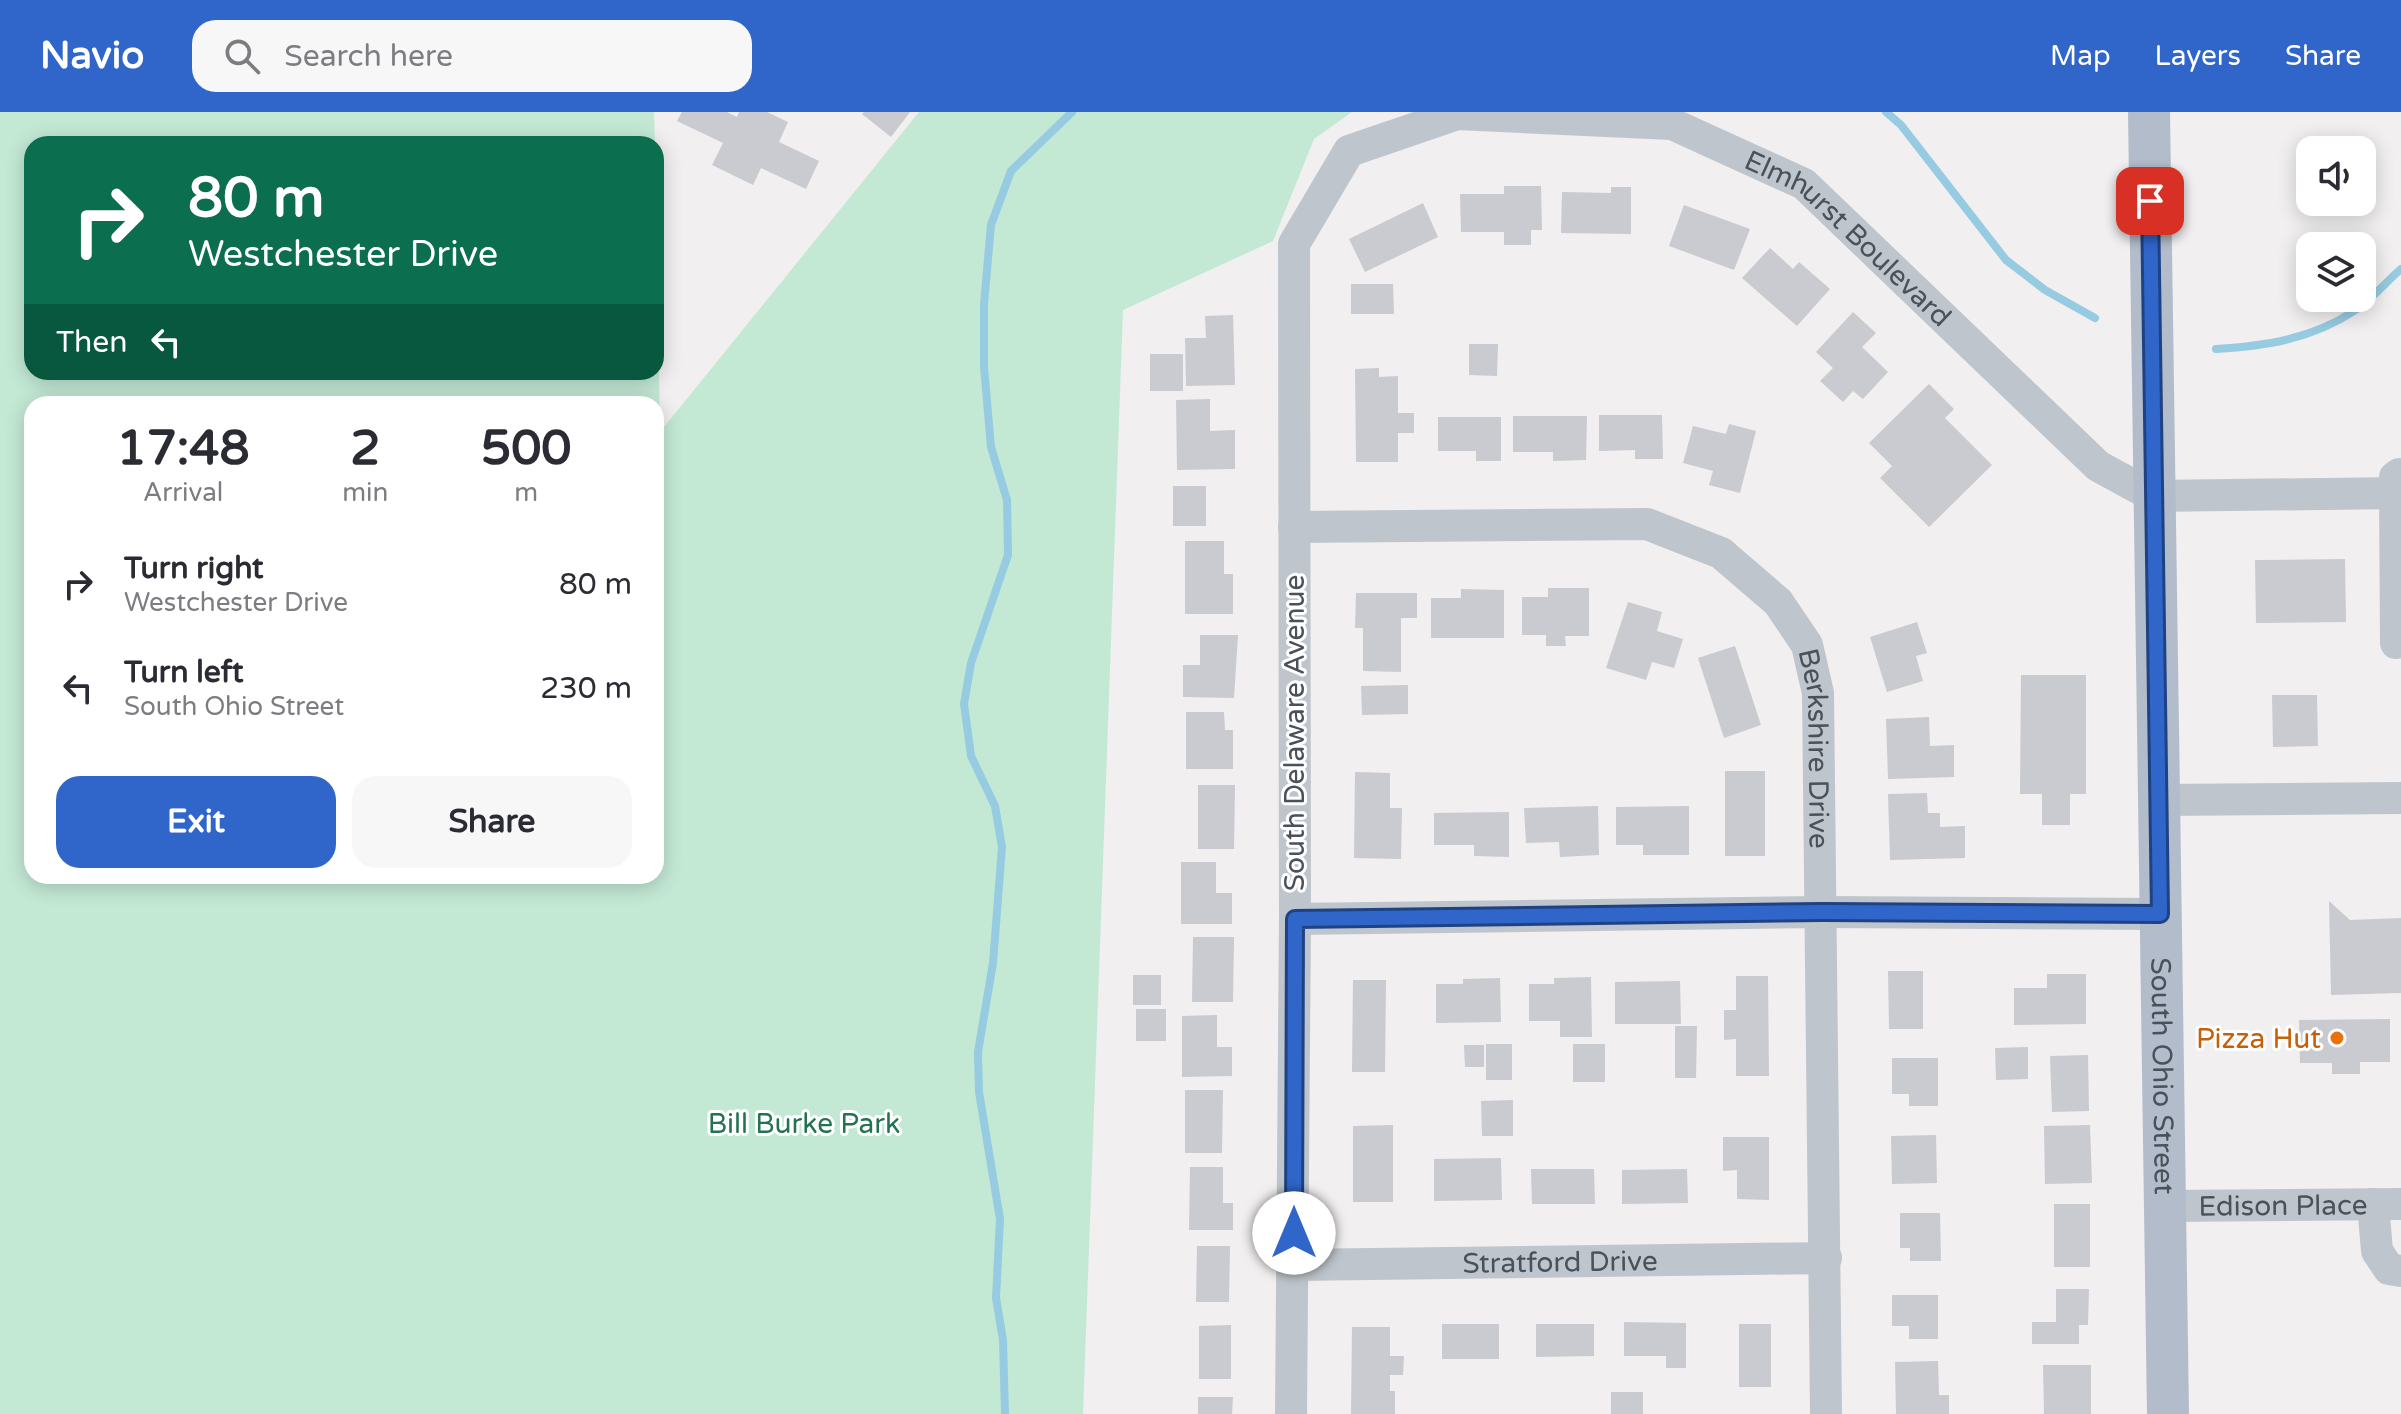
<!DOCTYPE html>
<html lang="en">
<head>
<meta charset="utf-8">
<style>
  body { margin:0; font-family:"Varela Round",sans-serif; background:#f7f7f7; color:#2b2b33; height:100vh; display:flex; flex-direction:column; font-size:30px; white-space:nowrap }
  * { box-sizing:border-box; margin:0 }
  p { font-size:26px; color:#7c7c81 }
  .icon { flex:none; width:44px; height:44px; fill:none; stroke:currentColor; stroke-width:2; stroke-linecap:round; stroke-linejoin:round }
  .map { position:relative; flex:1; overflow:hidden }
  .drawer { position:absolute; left:24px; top:284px; width:640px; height:488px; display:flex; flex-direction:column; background:#fff; border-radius:24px; box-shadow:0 4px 20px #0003 }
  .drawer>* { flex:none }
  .top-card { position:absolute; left:24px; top:24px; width:640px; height:244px; border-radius:24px; box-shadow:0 4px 20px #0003; background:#0b6e4f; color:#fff; overflow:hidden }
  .controls { position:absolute; left:2296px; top:24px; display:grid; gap:16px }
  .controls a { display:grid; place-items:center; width:80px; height:80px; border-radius:16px; background:#fff; box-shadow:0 4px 20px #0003; font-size:40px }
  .pin { position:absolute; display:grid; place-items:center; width:68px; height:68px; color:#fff; margin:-34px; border-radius:16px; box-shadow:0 4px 12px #0006 }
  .me { position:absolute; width:88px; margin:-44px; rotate:0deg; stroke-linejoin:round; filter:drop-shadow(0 0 6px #0008) }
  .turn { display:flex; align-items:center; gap:28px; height:168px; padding:0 32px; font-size:36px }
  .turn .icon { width:104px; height:104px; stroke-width:2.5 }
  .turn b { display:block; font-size:56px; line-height:68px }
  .then { display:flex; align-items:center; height:76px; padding:0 32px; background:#0003; gap:16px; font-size:30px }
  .eta { display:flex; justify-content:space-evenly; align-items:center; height:136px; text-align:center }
  .eta b { font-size:48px; font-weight:700; line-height:56px }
  .cta { display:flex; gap:16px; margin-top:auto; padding:16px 32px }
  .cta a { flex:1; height:92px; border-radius:24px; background:#3066ca; color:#fff; font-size:32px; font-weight:700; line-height:92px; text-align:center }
  .cta a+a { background:#f7f7f7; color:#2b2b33 }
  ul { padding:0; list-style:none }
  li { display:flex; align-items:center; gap:24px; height:104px; padding:0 32px }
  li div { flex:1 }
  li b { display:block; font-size:30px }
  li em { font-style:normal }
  header { display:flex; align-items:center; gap:48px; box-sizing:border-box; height:112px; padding:0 40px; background:#3066ca; color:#fff }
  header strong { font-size:38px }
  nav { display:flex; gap:44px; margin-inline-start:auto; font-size:28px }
  .search { width:560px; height:72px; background:#f7f7f7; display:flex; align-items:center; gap:20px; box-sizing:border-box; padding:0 28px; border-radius:24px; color:#7c7c81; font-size:30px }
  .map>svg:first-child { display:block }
  .green { fill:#c3e9d5; fill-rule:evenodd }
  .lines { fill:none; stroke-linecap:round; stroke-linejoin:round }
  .stream { stroke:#96cbe1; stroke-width:8 }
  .building { fill:#c9cbd1 }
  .minor { stroke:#bfc5cc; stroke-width:32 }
  .major { stroke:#b2bcca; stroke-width:42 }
  .route-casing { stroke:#1f4283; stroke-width:20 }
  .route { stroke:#3066ca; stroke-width:14 }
  .food-dot { fill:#e8710a; stroke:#fff; stroke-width:3 }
  .labels { text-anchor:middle; stroke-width:6; stroke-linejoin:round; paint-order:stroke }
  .street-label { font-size:28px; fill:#49515a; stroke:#fff }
  .food-label { font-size:28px; fill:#c56008; stroke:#fff; text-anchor:end }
  .park-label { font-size:28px; fill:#237251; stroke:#fff }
</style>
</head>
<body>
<header>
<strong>Navio</strong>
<div class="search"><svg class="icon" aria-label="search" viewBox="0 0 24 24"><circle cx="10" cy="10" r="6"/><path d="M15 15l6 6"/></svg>Search here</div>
<nav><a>Map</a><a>Layers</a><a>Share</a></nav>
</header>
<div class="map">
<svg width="2401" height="1302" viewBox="0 0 2401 1302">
  <rect width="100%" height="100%" fill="#f1efef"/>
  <path class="green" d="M 0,0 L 654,0 L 655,32 L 32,32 L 32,260 L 656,260 L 656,96 L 660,320 L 919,0 L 1352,0 L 1314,27 L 1273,129 L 1123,198 L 1083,1302 L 0,1302 ZM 32,292 L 656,292 L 656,764 L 32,764 Z"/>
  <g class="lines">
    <g class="stream">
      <path d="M 1886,0 L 1901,13 L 2006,148 L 2045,178 L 2095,206"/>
      <path d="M 2216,237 C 2265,234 2312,227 2354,199 C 2371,188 2386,170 2401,157"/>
      <path d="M 1005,1302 L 1003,1228 L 996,1186 L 1000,1107 L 979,980 L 978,940 L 993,851 L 1002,735 L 995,694 L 971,644 L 964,592 L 971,551 L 1008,443 L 1007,388 L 991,335 L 984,255 L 984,192 L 991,113 L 1011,59 L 1072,0"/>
    </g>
  </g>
  <g class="building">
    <path d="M 682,0 L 727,0 L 737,5 L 739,0 L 767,0 L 788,10 L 779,30 L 819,49 L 806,77 L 761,56 L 753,73 L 712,53 L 723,31 L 677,9 Z"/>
    <path d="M 864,0 L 910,0 L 891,25 L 862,2 Z"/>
    <path d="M 1504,74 L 1541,74 L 1542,118 L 1531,118 L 1531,133 L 1504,133 L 1504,120 L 1461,120 L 1460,82 L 1504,82 Z"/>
    <path d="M 1611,75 L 1631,75 L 1631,122 L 1561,121 L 1562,80 L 1611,81 Z"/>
    <path d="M 1423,91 L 1438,125 L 1365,160 L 1349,127 Z"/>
    <path d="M 1684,93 L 1750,117 L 1734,158 L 1669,134 Z"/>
    <path d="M 1770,136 L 1793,157 L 1799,150 L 1830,177 L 1797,214 L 1742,166 Z"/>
    <path d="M 1351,172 L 1393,172 L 1394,202 L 1351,202 Z"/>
    <path d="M 1853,200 L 1876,221 L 1862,235 L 1888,260 L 1863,287 L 1853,279 L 1843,290 L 1820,269 L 1833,256 L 1816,240 Z"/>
    <path d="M 1233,203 L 1235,273 L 1186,274 L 1185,226 L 1206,226 L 1205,204 Z"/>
    <path d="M 1469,232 L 1498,232 L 1497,264 L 1469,263 Z"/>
    <rect x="1150" y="242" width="33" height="37"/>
    <path d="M 1379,256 L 1379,265 L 1398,264 L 1398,301 L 1414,301 L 1414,321 L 1398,321 L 1398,350 L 1356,350 L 1355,257 Z"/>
    <path d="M 1929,272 L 1954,297 L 1945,306 L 1992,353 L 1929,415 L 1880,366 L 1892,354 L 1869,331 Z"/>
    <path d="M 1210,287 L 1210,319 L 1235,318 L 1235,357 L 1177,358 L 1176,288 Z"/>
    <path d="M 1599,303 L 1662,303 L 1663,347 L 1635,347 L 1635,338 L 1599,339 Z"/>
    <path d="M 1513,304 L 1587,304 L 1586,348 L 1553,349 L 1553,340 L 1513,340 Z"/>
    <path d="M 1438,305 L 1501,305 L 1501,349 L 1476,349 L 1476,339 L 1438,339 Z"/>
    <path d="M 1729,312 L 1756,319 L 1740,381 L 1709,373 L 1713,359 L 1683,351 L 1693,314 L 1726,322 Z"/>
    <rect x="1173" y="374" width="33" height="40"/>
    <path d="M 1185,429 L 1224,429 L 1224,462 L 1233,462 L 1233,502 L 1185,502 Z"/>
    <path d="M 2345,447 L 2346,510 L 2256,511 L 2255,448 Z"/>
    <path d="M 1548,476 L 1589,476 L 1589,524 L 1565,524 L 1566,534 L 1546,534 L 1546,523 L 1522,523 L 1522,485 L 1548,485 Z"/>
    <path d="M 1461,477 L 1504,478 L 1504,526 L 1431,526 L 1431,486 L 1461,486 Z"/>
    <path d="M 1356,481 L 1417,481 L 1417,506 L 1401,506 L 1401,560 L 1363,559 L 1363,516 L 1355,516 Z"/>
    <path d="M 1628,490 L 1662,500 L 1657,519 L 1683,527 L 1674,556 L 1652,550 L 1646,568 L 1606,556 Z"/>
    <path d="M 1917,510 L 1927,541 L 1916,544 L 1923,569 L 1887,580 L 1870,525 Z"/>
    <path d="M 1200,523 L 1238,523 L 1234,586 L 1183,585 L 1183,553 L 1200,553 Z"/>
    <path d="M 1735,534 L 1761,613 L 1724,626 L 1698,546 Z"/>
    <path d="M 2021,563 L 2086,563 L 2086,682 L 2070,682 L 2070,713 L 2042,713 L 2042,682 L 2020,682 Z"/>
    <path d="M 1408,573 L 1408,602 L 1362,603 L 1361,574 Z"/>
    <path d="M 2272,583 L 2317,583 L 2318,634 L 2273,635 Z"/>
    <path d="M 1186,600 L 1224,600 L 1225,618 L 1233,618 L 1233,657 L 1186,657 Z"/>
    <path d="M 1929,605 L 1930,634 L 1954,633 L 1954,665 L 1888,667 L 1886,607 Z"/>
    <rect x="1725" y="659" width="40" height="85"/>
    <path d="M 1355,660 L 1390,661 L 1390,696 L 1402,696 L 1401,747 L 1354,746 Z"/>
    <path d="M 1198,673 L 1235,673 L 1234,737 L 1198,737 Z"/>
    <path d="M 1927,681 L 1928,701 L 1940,701 L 1940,715 L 1965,714 L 1965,746 L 1890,748 L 1888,682 Z"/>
    <path d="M 1598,694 L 1599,743 L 1560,745 L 1559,730 L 1526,731 L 1524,696 Z"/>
    <path d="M 1689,694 L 1689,743 L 1643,743 L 1643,733 L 1616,733 L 1616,695 Z"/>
    <path d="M 1509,700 L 1509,745 L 1474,744 L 1474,733 L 1434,733 L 1434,701 Z"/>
    <path d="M 1181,750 L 1216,750 L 1216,781 L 1232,781 L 1232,812 L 1181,812 Z"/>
    <path d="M 2329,789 L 2350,808 L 2401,806 L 2401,881 L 2331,883 Z"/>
    <path d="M 1193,825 L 1234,825 L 1233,890 L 1192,890 Z"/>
    <path d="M 1888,859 L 1923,859 L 1923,917 L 1889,917 Z"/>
    <path d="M 2047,862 L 2086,862 L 2086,912 L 2014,913 L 2014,876 L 2047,876 Z"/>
    <rect x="1133" y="863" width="28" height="30"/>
    <path d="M 1736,864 L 1768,864 L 1769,964 L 1736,964 L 1736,927 L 1724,928 L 1724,898 L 1736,898 Z"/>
    <path d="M 1591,865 L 1592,925 L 1560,925 L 1560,909 L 1529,909 L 1529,872 L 1554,872 L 1554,866 Z"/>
    <path d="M 1500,866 L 1501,910 L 1436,911 L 1436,872 L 1463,872 L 1463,867 Z"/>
    <path d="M 1353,868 L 1386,868 L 1385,960 L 1352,960 Z"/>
    <path d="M 1680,869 L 1681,912 L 1615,912 L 1615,870 Z"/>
    <rect x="1136" y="897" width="30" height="32"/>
    <path d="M 1217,903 L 1217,935 L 1232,935 L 1232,964 L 1182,965 L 1182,904 Z"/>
    <path d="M 2390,907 L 2390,950 L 2360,950 L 2360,962 L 2332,962 L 2332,951 L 2300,951 L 2299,908 Z"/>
    <path d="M 1675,914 L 1697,914 L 1696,966 L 1675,966 Z"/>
    <rect x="1486" y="932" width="26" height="36"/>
    <rect x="1573" y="932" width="32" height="38"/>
    <path d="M 1464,933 L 1484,933 L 1484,955 L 1465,955 Z"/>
    <path d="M 2028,935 L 2028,967 L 1996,968 L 1995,936 Z"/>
    <path d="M 2088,943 L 2089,999 L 2052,1000 L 2050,944 Z"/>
    <path d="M 1892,946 L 1938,946 L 1938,994 L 1909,994 L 1909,982 L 1892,982 Z"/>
    <path d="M 1185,978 L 1223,978 L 1222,1041 L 1185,1041 Z"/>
    <path d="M 1513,988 L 1513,1024 L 1482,1024 L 1481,989 Z"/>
    <path d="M 1393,1013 L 1393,1090 L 1353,1090 L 1353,1014 Z"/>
    <path d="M 2090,1013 L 2092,1071 L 2045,1072 L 2044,1014 Z"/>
    <path d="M 1936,1023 L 1937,1071 L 1892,1072 L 1891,1024 Z"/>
    <path d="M 1723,1025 L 1769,1025 L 1769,1088 L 1737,1087 L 1737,1058 L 1723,1059 Z"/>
    <path d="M 1501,1046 L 1502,1088 L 1434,1089 L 1434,1047 Z"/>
    <path d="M 1190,1055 L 1223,1055 L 1223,1091 L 1233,1091 L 1233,1118 L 1189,1118 Z"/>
    <path d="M 1531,1057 L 1594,1057 L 1595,1092 L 1532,1092 Z"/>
    <path d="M 1687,1057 L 1688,1091 L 1622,1092 L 1622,1058 Z"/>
    <rect x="2054" y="1092" width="36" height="63"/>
    <path d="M 1900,1101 L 1940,1101 L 1941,1149 L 1910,1149 L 1910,1136 L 1900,1136 Z"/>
    <path d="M 1197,1134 L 1230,1134 L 1229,1190 L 1196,1190 Z"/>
    <path d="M 2056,1177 L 2089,1177 L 2088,1213 L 2079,1213 L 2079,1232 L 2032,1232 L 2032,1210 L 2056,1210 Z"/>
    <path d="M 1892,1183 L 1938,1183 L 1938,1227 L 1909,1227 L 1909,1214 L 1892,1214 Z"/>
    <path d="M 1624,1210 L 1686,1211 L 1686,1256 L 1666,1256 L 1666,1244 L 1624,1244 Z"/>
    <rect x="1442" y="1212" width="57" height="35"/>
    <path d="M 1536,1212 L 1594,1212 L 1594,1244 L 1536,1245 Z"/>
    <rect x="1739" y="1212" width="32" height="63"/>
    <path d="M 1231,1213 L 1231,1267 L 1199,1267 L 1199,1214 Z"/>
    <path d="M 1352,1215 L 1390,1215 L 1390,1244 L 1404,1244 L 1403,1263 L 1390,1263 L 1390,1279 L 1395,1279 L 1395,1302 L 1351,1302 Z"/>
    <path d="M 1938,1249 L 1939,1283 L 1949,1283 L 1949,1302 L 1896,1302 L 1895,1250 Z"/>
    <path d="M 2043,1253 L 2091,1253 L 2091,1302 L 2044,1302 Z"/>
    <rect x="1611" y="1280" width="32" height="22"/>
    <path d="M 1198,1285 L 1233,1285 L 1232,1302 L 1198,1302 Z"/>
  </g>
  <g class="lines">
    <g class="minor">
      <path id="s1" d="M 1294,415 L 1647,412 L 1721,441 L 1778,490 L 1807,533 L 1818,581 L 1826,1302"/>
      <path d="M 2396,531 L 2395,381 L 2395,365 L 2399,362"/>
      <path d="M 2158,688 L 2401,686"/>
      <path d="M 1295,807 L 1822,800 L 2160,802"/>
      <path d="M 2373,1092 L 2377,1139 L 2389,1157 L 2401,1159"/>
      <path id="s2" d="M 2165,1094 L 2401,1092"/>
      <path id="s3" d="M 1294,1153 L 1826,1146"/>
      <path id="s4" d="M 1291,1302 L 1295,807 L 1294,132 L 1349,39 L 1457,2 L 1672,12 L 1804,72 L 2098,354 L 2153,384 L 2401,381"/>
    </g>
    <path class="major" id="s5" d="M 2149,0 L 2168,1302"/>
  </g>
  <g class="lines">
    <g class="route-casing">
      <path id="route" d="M 1294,1121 L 1295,807 L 1822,800 L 2160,802 L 2150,89"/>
    </g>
    <use href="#route" class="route"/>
  </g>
  <circle class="food-dot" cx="2337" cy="926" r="8"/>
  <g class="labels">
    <g class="street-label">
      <text dy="10" stroke="none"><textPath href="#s4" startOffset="1820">Elmhurst Boulevard</textPath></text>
      <text transform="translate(1294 621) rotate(-90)" y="10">South Delaware Avenue</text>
      <text dy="10" stroke="none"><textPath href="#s1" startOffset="664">Berkshire Drive</textPath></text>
      <text dy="10" stroke="none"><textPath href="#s5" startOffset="964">South Ohio Street</textPath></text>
      <text dy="10" stroke="none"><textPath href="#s2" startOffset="118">Edison Place</textPath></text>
      <text dy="10" stroke="none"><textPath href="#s3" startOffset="266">Stratford Drive</textPath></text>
    </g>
    <g class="food-label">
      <text x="2321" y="936">Pizza Hut</text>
    </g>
    <g class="park-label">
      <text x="804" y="1021">Bill Burke Park</text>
    </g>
  </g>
</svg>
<div class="controls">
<a><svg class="icon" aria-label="sound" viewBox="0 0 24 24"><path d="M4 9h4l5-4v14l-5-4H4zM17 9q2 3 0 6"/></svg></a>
<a><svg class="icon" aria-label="layers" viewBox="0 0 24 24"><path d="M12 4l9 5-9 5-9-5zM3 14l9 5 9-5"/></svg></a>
</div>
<div class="pin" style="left:2150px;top:89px;background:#d93025"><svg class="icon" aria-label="arrive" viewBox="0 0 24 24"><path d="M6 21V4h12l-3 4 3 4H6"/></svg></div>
<svg class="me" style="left:1294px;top:1121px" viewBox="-20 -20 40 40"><circle r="19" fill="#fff"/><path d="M0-13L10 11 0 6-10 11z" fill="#3066ca"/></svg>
<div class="top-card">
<div class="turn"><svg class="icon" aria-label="right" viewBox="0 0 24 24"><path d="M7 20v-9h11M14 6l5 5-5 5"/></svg><div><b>80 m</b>Westchester Drive</div></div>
<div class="then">Then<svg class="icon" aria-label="left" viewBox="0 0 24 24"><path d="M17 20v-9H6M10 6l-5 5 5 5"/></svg></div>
</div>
<section class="drawer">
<div class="eta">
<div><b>17:48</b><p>Arrival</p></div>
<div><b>2</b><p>min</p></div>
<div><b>500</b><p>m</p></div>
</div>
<ul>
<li><svg class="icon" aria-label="right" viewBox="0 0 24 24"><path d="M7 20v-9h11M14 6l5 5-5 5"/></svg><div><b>Turn right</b><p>Westchester Drive</p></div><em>80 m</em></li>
<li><svg class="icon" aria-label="left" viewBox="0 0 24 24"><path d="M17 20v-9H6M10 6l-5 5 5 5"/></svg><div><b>Turn left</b><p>South Ohio Street</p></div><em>230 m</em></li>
</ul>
<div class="cta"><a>Exit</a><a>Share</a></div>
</section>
</div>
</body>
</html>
